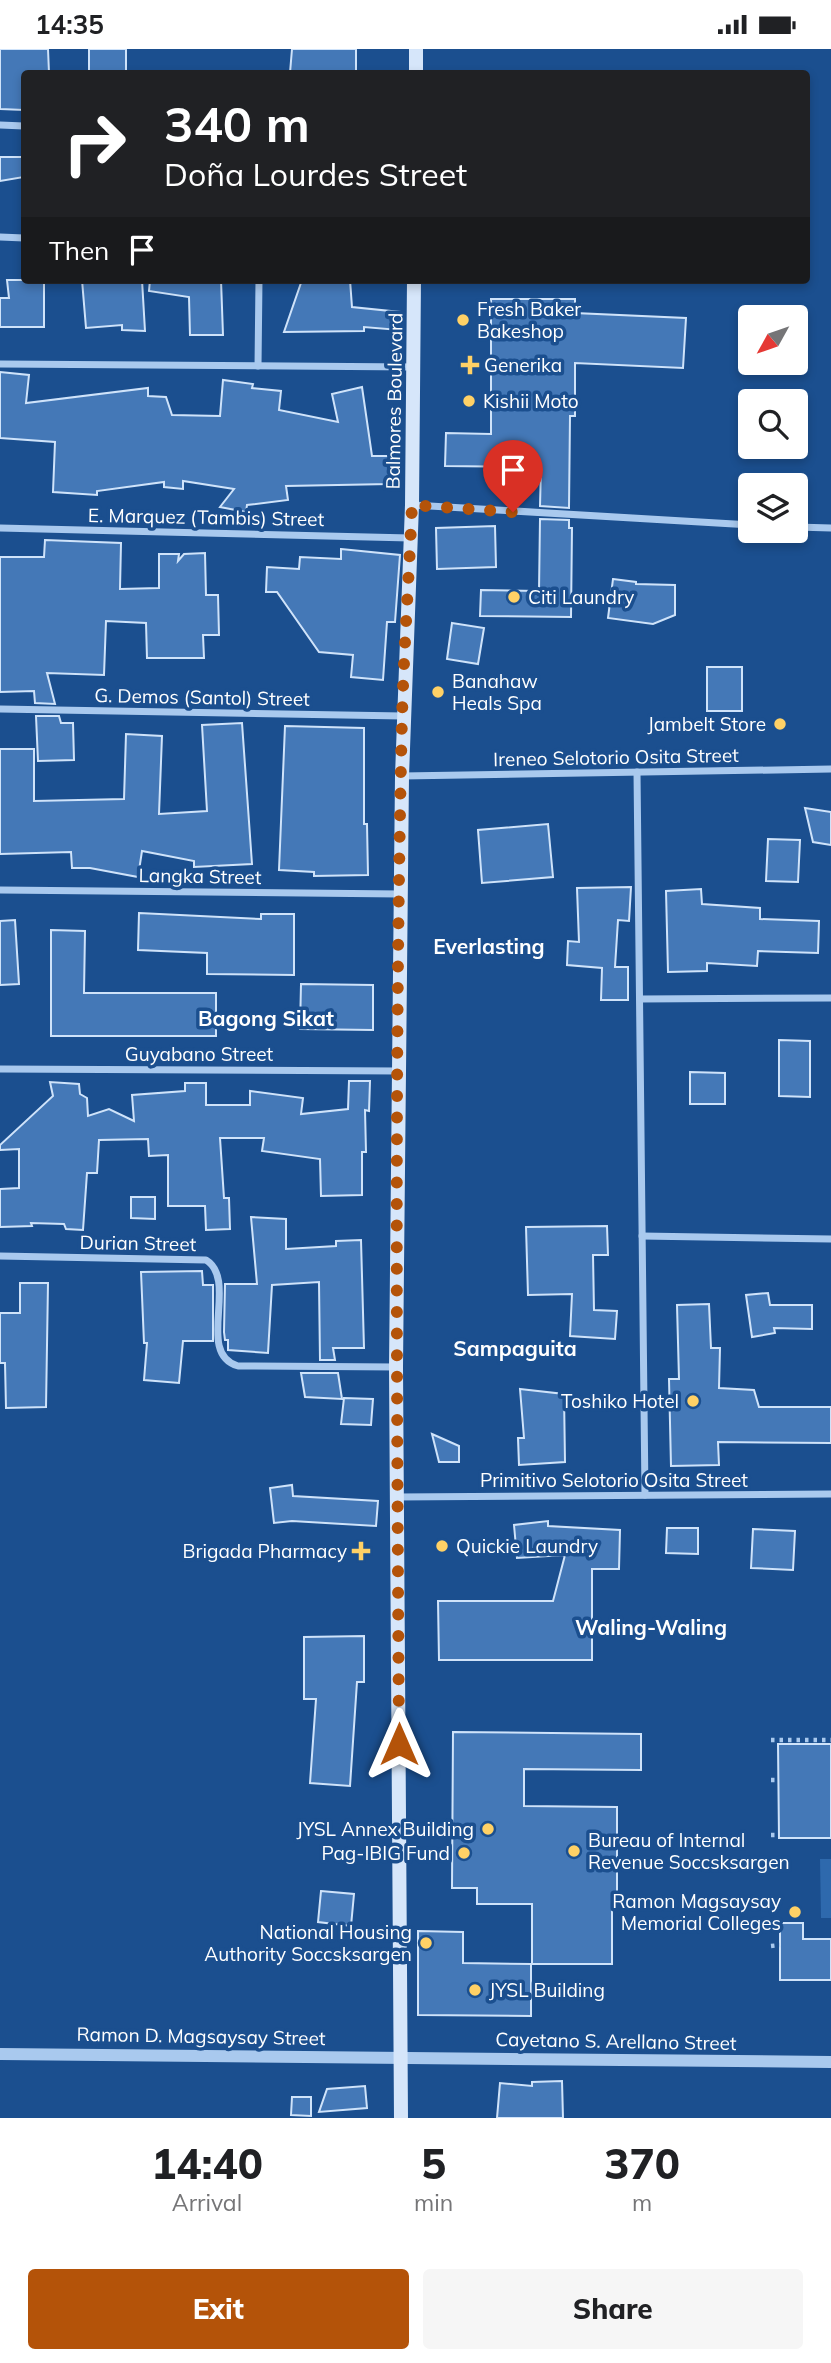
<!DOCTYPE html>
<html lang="en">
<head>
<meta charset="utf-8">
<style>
  body { margin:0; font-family:Mulish,sans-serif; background:#f6f6f6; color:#202124; height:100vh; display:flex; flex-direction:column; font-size:26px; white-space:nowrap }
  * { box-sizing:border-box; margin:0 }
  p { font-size:23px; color:#757577 }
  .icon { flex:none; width:38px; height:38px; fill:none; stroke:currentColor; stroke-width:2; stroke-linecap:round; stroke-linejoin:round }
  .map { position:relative; height:2069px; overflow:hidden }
  .panel { display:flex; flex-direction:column; background:#fff; flex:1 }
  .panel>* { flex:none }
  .guide { position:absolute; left:21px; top:21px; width:789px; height:214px; border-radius:7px; box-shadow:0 4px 10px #0003; background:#202124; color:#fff; overflow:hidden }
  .needle { width:46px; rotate:230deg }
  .fabs { position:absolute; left:738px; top:256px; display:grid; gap:14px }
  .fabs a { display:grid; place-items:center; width:70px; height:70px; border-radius:7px; background:#fff; box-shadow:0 4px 10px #0003; font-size:35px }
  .pin { position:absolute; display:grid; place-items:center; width:60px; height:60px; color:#fff; margin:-72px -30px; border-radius:50% 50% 50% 0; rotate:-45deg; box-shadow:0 0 7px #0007 }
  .pin .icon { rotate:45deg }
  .me { position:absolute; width:77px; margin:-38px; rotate:0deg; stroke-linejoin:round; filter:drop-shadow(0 0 5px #0008) }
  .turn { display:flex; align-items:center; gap:24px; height:147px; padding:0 28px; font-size:32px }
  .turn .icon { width:91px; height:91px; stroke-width:2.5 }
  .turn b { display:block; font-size:49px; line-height:60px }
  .then { display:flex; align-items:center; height:66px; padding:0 28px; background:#0003; gap:14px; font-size:26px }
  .eta { display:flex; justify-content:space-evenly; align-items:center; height:119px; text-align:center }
  .eta b { font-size:42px; font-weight:800; line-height:49px }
  .cta { display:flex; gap:14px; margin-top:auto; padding:14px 28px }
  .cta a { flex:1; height:80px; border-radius:7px; background:#b45309; color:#fff; font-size:28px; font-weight:800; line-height:80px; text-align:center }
  .cta a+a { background:#f6f6f6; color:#202124 }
  .status { display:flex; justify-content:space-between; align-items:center; height:49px; padding:0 35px; background:#fff; direction:ltr }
  .status svg { height:19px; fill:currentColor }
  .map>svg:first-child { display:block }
  .green { fill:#2e69ad }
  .building { fill:#4478b7; stroke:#cfe3fa; stroke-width:2 }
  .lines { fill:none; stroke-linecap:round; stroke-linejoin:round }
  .path { stroke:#a9c9ee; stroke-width:4.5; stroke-dasharray:3.5 5; stroke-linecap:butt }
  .minor { stroke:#a9c9ee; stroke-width:7 }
  .tertiary { stroke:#a9c9ee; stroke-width:12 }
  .secondary { stroke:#d6e6fa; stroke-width:14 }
  .route { stroke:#b45309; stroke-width:12; stroke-dasharray:0 21.6 }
  .poi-dot { fill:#ffd166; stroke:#1b4f8f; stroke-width:2.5 }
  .labels { text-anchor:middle; stroke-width:7; stroke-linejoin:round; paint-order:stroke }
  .poi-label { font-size:19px; fill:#fff; stroke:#1b4f8f; text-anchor:start }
  .street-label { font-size:19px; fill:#fff; stroke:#1b4f8f }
  .neighbourhood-label { font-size:21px; font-weight:bold; fill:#fff; stroke:#1b4f8f }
</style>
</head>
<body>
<div class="status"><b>14:35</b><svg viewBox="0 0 49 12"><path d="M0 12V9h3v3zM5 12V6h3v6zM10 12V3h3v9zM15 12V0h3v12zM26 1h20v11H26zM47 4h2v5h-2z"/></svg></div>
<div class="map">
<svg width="831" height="2069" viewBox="0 0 831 2069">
  <rect width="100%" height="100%" fill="#1b4f8f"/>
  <path class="green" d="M 820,1810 L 831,1810 L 831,1869 L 821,1869 Z"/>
  <g class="building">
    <path d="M 0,0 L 48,0 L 49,24 L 24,24 L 24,61 L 0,60 Z"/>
    <rect x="89" y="0" width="37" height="24"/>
    <path d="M 292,0 L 356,0 L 356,24 L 290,24 Z"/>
    <path d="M 0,108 L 24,108 L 24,128 L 0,132 Z"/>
    <path d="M 7,231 L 44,231 L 44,278 L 0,278 L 0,249 L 9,249 Z"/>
    <path d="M 82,231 L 142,231 L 145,282 L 122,281 L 122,276 L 86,279 Z"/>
    <path d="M 150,231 L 221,231 L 223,286 L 190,286 L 189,248 L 149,242 Z"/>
    <path d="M 302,231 L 350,231 L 352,258 L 400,263 L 399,281 L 364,278 L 364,282 L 284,283 Z"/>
    <path d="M 491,250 L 575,250 L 575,264 L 686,269 L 683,319 L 575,314 L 575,367 L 570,367 L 569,459 L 540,457 L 541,418 L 445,417 L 446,384 L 491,385 Z"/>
    <path d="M 0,323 L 29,326 L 26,354 L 148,339 L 148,347 L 166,348 L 172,366 L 220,367 L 223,331 L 253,335 L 252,339 L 281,342 L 279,361 L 338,373 L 332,345 L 362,338 L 372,407 L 388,407 L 389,435 L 286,437 L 288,451 L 247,456 L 246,463 L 220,458 L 234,440 L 183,432 L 183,440 L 164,438 L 164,433 L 97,442 L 97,446 L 53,443 L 55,393 L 0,389 Z"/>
    <path d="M 540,470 L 569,471 L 569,479 L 572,479 L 571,568 L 480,567 L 481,541 L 539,542 Z"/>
    <path d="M 495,477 L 496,518 L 437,520 L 436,479 Z"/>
    <path d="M 45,491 L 121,494 L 120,540 L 159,539 L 159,505 L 179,505 L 178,512 L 184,505 L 205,504 L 206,546 L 218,546 L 219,586 L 203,586 L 204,609 L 147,609 L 146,574 L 106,572 L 104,626 L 47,624 L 55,655 L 35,654 L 34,642 L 0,643 L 0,508 L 44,508 Z"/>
    <path d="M 341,500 L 400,506 L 395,573 L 387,573 L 383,631 L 351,628 L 353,606 L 319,603 L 277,543 L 266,543 L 267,518 L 299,520 L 300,508 L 341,510 Z"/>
    <path d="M 613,530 L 636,533 L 636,535 L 675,536 L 675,566 L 653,575 L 608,569 Z"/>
    <path d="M 452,574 L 484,579 L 478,615 L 447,610 Z"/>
    <rect x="707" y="618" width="35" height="44"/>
    <path d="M 36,667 L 59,667 L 61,674 L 73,674 L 74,711 L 38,712 Z"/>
    <path d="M 242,674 L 252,815 L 194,818 L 194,812 L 142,802 L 138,828 L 90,819 L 72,819 L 71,803 L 0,805 L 0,700 L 34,700 L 34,752 L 124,750 L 126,685 L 162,687 L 159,765 L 207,762 L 202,676 Z"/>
    <path d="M 285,677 L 364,679 L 364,775 L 367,775 L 368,826 L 314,827 L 314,823 L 279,821 Z"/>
    <path d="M 805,759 L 831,763 L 831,796 L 813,793 Z"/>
    <path d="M 548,775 L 553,828 L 482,834 L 478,781 Z"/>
    <path d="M 768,790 L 800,791 L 798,833 L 766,832 Z"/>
    <path d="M 631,838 L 629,872 L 618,871 L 615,918 L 628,918 L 628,951 L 601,951 L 602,919 L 567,916 L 568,892 L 579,893 L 577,839 Z"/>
    <path d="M 701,840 L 702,855 L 760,859 L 760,870 L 819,872 L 818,904 L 758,902 L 757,917 L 707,914 L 707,922 L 668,923 L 666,842 Z"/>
    <path d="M 139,864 L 261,870 L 261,865 L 294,865 L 294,926 L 207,925 L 207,904 L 138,901 Z"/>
    <path d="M 15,871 L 19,935 L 0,936 L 0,872 Z"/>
    <path d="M 51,881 L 85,882 L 84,944 L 216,944 L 216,987 L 51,987 Z"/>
    <path d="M 301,935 L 373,936 L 373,981 L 300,980 Z"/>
    <path d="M 779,991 L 810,992 L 810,1048 L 779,1047 Z"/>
    <path d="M 690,1023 L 725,1024 L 725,1055 L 690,1055 Z"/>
    <path d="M 349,1032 L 370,1032 L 369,1062 L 365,1061 L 366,1103 L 362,1103 L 362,1146 L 321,1147 L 320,1110 L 262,1102 L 264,1089 L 220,1089 L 224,1149 L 229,1149 L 230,1180 L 206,1181 L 205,1157 L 168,1157 L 168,1106 L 149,1107 L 148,1090 L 99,1091 L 97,1124 L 87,1124 L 83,1181 L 66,1180 L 64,1175 L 31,1174 L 32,1177 L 0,1178 L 0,1140 L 19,1139 L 19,1100 L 0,1101 L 0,1096 L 53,1047 L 50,1033 L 79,1035 L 80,1045 L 87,1049 L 88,1067 L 109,1060 L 134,1072 L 132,1046 L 185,1042 L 185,1034 L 206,1034 L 206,1056 L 250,1056 L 250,1042 L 303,1049 L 301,1065 L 348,1060 Z"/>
    <path d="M 131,1148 L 155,1148 L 155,1170 L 131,1169 Z"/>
    <path d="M 251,1168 L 286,1170 L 286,1200 L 336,1197 L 336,1192 L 361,1191 L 364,1299 L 333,1299 L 335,1311 L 320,1311 L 319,1233 L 272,1236 L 268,1304 L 228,1301 L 228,1291 L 225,1291 L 224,1283 L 225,1235 L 257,1235 Z"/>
    <path d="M 607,1177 L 608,1206 L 593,1206 L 594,1261 L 617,1262 L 615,1290 L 570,1287 L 572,1245 L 528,1246 L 526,1178 Z"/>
    <path d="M 202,1222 L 203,1236 L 213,1236 L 213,1292 L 183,1292 L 179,1334 L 144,1331 L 147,1294 L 144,1294 L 141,1223 Z"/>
    <path d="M 20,1234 L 48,1234 L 46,1358 L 6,1359 L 5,1314 L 0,1314 L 0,1264 L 20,1264 Z"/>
    <path d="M 768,1244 L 770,1256 L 812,1256 L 812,1280 L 774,1279 L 775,1284 L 752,1288 L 746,1246 Z"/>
    <path d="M 709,1255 L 711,1299 L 720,1299 L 719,1339 L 754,1341 L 759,1358 L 831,1358 L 831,1394 L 718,1393 L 719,1416 L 671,1417 L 669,1330 L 679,1330 L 677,1256 Z"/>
    <path d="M 301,1324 L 338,1324 L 342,1350 L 305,1348 Z"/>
    <path d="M 520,1340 L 564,1345 L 565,1413 L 519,1416 L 518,1389 L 524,1389 Z"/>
    <path d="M 344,1349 L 373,1350 L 371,1376 L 341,1375 Z"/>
    <path d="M 432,1385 L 459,1397 L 459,1413 L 439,1413 Z"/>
    <path d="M 292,1436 L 293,1447 L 378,1452 L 376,1477 L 292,1472 L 274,1474 L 270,1439 Z"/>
    <path d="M 548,1472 L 548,1477 L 620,1481 L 619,1520 L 592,1520 L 592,1611 L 439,1611 L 438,1552 L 553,1552 L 565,1506 L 517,1509 L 514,1476 Z"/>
    <path d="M 667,1479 L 698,1479 L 698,1505 L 666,1504 Z"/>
    <path d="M 753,1480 L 795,1482 L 793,1521 L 751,1519 Z"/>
    <path d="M 364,1587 L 364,1633 L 357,1633 L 350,1737 L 310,1734 L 316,1650 L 304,1650 L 304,1588 Z"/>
    <path d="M 453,1683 L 641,1685 L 641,1721 L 524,1720 L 524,1757 L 617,1758 L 617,1847 L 612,1847 L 612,1915 L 532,1915 L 532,1855 L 477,1855 L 477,1839 L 452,1839 Z"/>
    <path d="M 778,1695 L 831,1695 L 831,1789 L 779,1789 Z"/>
    <path d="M 321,1842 L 354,1845 L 351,1877 L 318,1873 Z"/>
    <path d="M 780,1874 L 803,1874 L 803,1890 L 831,1890 L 831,1931 L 780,1931 Z"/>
    <path d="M 418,1882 L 463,1883 L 463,1914 L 531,1915 L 531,1967 L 418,1966 Z"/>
    <path d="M 562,2032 L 563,2069 L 497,2069 L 500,2034 L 532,2037 L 532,2033 Z"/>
    <path d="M 365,2037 L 367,2059 L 319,2063 L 327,2040 Z"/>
    <path d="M 292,2048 L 311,2048 L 311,2067 L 291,2066 Z"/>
  </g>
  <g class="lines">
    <g class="path">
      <path d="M 771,1691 L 831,1691"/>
      <path d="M 771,1731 L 779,1731"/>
      <path d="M 771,1786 L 779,1786"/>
      <path d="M 771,1897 L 780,1896"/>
    </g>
    <g class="minor">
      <path d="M 0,76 L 24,77"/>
      <path d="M 0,188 L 24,189"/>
      <path d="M 0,315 L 413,318"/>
      <path d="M 258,317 L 259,231"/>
      <path d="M 413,456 L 751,476"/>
      <path d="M 796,478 L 831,479"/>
      <path d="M 0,479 L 410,489"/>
      <path d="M 0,660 L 403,667"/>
      <path d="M 637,723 L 645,1446"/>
      <path d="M 402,727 L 831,720"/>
      <path d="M 0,841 L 400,845"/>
      <path d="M 640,950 L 831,949"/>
      <path d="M 0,1020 L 399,1022"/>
      <path d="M 642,1187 L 831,1190"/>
      <path d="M 0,1207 L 206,1211 C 239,1231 195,1305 238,1317 L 396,1318"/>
      <path d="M 397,1448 L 831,1445"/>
    </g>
    <path class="tertiary" d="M 0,2005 L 831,2013"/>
    <g class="secondary">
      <path d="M 416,24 L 416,0"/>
      <path d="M 401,2069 L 396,1318 L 402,727 L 412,456 L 414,231"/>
    </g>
  </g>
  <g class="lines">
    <path class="route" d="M 399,1695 C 397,1353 394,1010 402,668 C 404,597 409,527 412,456 L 513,463"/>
  </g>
  <g class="poi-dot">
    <circle cx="463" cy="271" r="7"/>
    <path d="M466.5 305.5h7v7h7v7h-7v7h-7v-7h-7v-7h7z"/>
    <circle cx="469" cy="352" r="7"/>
    <circle cx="514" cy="548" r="7"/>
    <circle cx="438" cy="643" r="7"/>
    <circle cx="780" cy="675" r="7"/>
    <circle cx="693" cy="1352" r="7"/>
    <circle cx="442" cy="1497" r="7"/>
    <path d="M357.5 1491.5h7v7h7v7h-7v7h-7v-7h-7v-7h7z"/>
    <circle cx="488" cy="1780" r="7"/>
    <circle cx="574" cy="1802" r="7"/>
    <circle cx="464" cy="1804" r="7"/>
    <circle cx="795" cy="1863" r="7"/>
    <circle cx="426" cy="1894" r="7"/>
    <circle cx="475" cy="1941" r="7"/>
  </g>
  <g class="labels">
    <g class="poi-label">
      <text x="477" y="267">Fresh Baker<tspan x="477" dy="22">Bakeshop</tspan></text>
      <text x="484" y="323">Generika</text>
      <text x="483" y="359">Kishii Moto</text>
      <text x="528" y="555">Citi Laundry</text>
      <text x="452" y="639">Banahaw<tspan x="452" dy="22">Heals Spa</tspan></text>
      <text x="766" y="682" text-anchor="end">Jambelt Store</text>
      <text x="679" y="1359" text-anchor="end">Toshiko Hotel</text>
      <text x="456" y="1504">Quickie Laundry</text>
      <text x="347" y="1509" text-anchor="end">Brigada Pharmacy</text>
      <text x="474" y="1787" text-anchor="end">JYSL Annex Building</text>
      <text x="588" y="1798">Bureau of Internal<tspan x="588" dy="22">Revenue Soccsksargen</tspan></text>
      <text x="450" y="1811" text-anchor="end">Pag-IBIG Fund</text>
      <text x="781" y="1859" text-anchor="end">Ramon Magsaysay<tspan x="781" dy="22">Memorial Colleges</tspan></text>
      <text x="412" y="1890" text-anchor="end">National Housing<tspan x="412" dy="22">Authority Soccsksargen</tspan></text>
      <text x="489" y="1948">JYSL Building</text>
    </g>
    <g class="street-label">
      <text transform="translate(394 352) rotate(-89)" y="7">Balmores Boulevard</text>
      <text transform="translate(206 468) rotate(1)" y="7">E. Marquez (Tambis) Street</text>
      <text transform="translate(202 648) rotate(1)" y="7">G. Demos (Santol) Street</text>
      <text transform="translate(616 708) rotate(-1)" y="7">Ireneo Selotorio Osita Street</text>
      <text transform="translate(200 827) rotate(1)" y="7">Langka Street</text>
      <text x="199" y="1012">Guyabano Street</text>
      <text transform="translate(138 1194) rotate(1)" y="7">Durian Street</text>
      <text x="614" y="1438">Primitivo Selotorio Osita Street</text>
      <text transform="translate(201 1987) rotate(1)" y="7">Ramon D. Magsaysay Street</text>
      <text transform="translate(616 1992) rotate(1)" y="7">Cayetano S. Arellano Street</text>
    </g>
    <g class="neighbourhood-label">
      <text x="489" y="905">Everlasting</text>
      <text x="266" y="977">Bagong Sikat</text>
      <text x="515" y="1307">Sampaguita</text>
      <text x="651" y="1586">Waling-Waling</text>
    </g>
  </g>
</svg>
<div class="fabs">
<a><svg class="needle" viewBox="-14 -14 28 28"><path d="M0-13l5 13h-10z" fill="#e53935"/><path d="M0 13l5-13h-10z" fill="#757577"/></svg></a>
<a><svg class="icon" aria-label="search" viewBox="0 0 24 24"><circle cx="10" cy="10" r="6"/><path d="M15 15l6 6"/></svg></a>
<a><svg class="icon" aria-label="layers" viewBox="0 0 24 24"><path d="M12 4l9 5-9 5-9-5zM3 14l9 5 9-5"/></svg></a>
</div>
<div class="pin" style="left:513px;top:463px;background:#d93025"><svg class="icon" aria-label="arrive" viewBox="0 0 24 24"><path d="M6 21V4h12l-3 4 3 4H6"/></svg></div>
<svg class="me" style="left:399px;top:1695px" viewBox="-20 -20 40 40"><path d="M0-17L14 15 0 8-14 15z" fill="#b45309" stroke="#fff" stroke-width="4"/></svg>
<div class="guide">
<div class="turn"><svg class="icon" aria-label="right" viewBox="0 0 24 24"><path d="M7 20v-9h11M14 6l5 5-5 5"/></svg><div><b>340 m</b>Doña Lourdes Street</div></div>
<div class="then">Then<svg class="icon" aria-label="arrive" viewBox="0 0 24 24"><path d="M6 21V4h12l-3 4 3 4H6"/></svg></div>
</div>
</div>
<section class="panel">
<div class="eta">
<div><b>14:40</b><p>Arrival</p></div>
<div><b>5</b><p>min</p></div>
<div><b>370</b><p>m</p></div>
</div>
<div class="cta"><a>Exit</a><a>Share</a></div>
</section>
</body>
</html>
